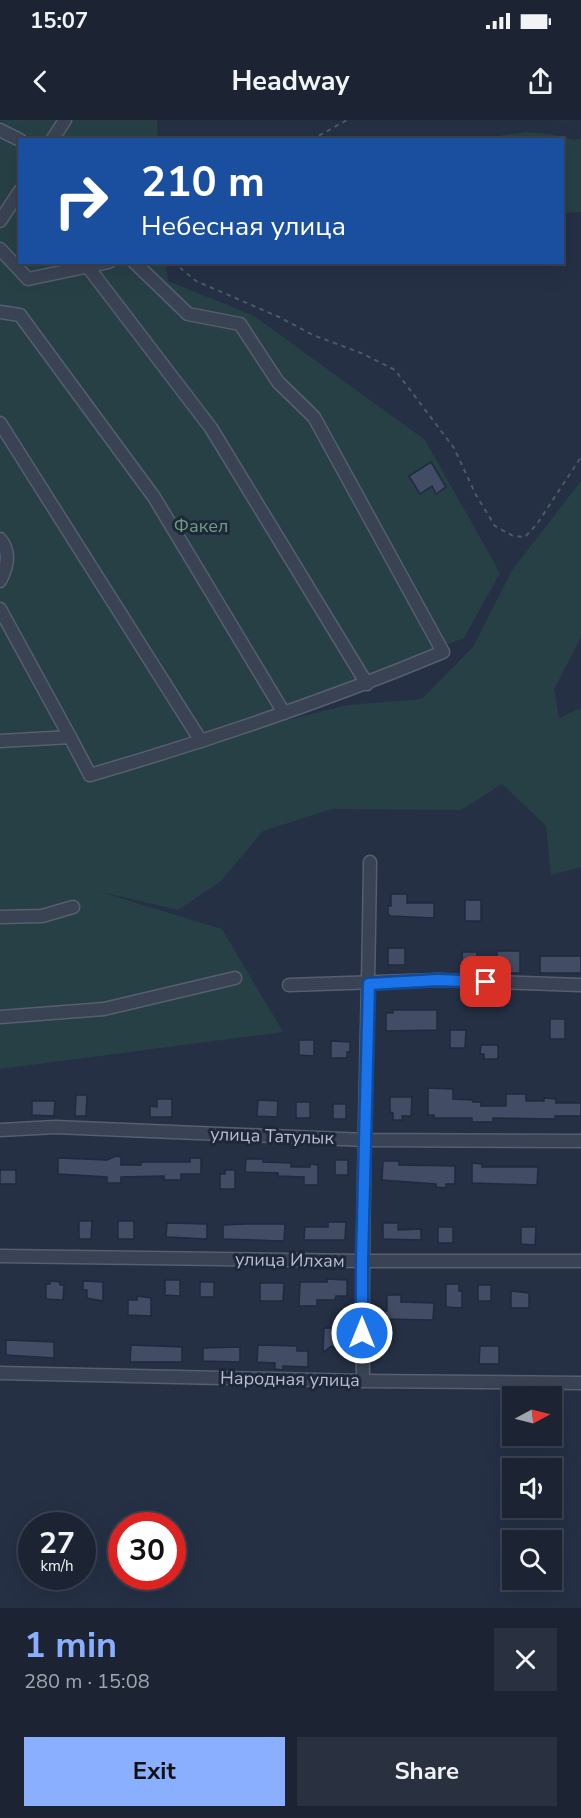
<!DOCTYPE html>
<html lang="en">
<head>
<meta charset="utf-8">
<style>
  body { margin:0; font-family:"Nunito Sans",sans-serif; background:#293040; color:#f1f3f6; height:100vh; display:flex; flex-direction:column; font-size:22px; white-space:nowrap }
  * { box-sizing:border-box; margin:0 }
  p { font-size:20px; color:#a0a4ac }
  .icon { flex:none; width:33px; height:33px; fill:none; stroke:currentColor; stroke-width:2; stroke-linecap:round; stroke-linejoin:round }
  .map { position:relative; height:1488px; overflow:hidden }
  .sheet { display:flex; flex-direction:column; background:#1c2434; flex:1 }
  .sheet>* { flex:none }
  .banner { position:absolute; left:18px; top:18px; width:546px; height:126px; border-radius:0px; box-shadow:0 6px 24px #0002,0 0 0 2px #3a414f; background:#1a4fa0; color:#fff; overflow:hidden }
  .needle { width:39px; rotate:83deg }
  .buttons { position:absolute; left:502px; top:1266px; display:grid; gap:12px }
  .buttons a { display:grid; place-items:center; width:60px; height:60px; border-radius:0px; background:#1c2434; box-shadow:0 6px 24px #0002,0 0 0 2px #3a414f; font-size:30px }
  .speed { position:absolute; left:18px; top:1392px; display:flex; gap:12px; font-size:30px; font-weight:700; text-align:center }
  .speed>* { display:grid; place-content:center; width:78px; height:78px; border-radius:50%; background:#1c2434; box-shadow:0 6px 24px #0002,0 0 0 2px #3a414f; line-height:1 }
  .speed small { font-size:15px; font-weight:400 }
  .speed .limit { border:9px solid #d22; background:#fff; color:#111 }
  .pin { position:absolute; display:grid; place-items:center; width:51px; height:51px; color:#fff; margin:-26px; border-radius:12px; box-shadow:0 3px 9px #0006 }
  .me { position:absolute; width:66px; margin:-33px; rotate:0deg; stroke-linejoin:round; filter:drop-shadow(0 0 4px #0008) }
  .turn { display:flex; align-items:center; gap:21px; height:126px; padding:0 24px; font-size:27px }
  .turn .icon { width:78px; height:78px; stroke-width:2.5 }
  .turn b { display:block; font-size:42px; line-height:51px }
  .round { display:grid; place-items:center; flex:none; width:63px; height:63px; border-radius:0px; background:#293040 }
  .head { display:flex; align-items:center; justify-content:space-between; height:102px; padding:0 24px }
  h1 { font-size:36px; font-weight:700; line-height:45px; color:#8bafff }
  .action { display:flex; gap:12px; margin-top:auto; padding:12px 24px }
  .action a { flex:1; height:69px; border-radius:0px; background:#8bafff; color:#111; font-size:24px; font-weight:700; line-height:69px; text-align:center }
  .action a+a { background:#293040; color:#f1f3f6 }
  .status { display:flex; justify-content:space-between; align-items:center; height:42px; padding:0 30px; background:#1c2434; direction:ltr }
  .status svg { height:16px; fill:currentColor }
  header { display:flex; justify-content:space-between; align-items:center; height:78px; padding:0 24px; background:#1c2434; font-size:27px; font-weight:700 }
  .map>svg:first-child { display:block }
  .green { fill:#274046 }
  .building { fill:#424d65; stroke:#202a3c; stroke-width:1.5 }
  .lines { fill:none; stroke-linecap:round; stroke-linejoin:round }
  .minor-casing { stroke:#565e6f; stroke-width:15 }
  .path { stroke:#465d62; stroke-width:2; stroke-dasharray:4.5 4.5; stroke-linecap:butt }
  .minor { stroke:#3a4354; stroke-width:12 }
  .route-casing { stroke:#114b97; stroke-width:15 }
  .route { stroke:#1a73e8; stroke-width:10 }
  .labels { text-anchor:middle; stroke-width:6; stroke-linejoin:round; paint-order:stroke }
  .park-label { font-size:18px; fill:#6da07d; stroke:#1e283a }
  .street-label { font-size:18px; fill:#b8bece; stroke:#1e283a }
</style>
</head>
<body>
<div class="status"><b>15:07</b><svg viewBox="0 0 49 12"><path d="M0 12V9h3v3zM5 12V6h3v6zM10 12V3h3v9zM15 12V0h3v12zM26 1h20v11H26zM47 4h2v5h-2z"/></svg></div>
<header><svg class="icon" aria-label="back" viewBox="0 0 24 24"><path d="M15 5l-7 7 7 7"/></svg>Headway<svg class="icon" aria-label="share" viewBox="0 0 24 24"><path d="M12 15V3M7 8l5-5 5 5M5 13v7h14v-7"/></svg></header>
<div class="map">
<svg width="581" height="1488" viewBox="0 0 581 1488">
  <rect width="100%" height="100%" fill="#253045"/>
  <g class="green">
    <path d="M 0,0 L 157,0 L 158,19 L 20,20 L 20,142 L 166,143 L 168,161 L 254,196 L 425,320 L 500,453 L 464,518 L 207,620 L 348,585 L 422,579 L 473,527 L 513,449 L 581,361 L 581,517 L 554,569 L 559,598 L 581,588 L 581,747 L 551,755 L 546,706 L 502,664 L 461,690 L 332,689 L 263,711 L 221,761 L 178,790 L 97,771 L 222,809 L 283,912 L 0,949 Z"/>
    <path d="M 527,12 L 550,14 L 574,20 L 581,18 L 581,92 L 563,93 L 562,20 L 499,19 L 503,15 Z"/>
  </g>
  <g class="building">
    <path d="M 431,342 L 446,367 L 436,374 L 432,366 L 420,374 L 409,356 Z"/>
    <path d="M 391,774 L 407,774 L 407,783 L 434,783 L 434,798 L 391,796 L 388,794 L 388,786 L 391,786 Z"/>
    <rect x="465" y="780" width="16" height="21"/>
    <rect x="388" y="828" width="17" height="17"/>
    <rect x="497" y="831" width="23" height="22"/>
    <path d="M 462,832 L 477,832 L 477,849 L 463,849 Z"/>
    <rect x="540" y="836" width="41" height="17"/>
    <path d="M 393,890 L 437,890 L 437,910 L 386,911 L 386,893 L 393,893 Z"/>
    <rect x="550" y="899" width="15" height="20"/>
    <path d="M 450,910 L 466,910 L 465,928 L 450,928 Z"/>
    <path d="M 299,920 L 314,920 L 314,936 L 299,935 Z"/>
    <path d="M 331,921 L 350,922 L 350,932 L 347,932 L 347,938 L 331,938 Z"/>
    <path d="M 481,925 L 498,925 L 498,939 L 484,939 L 484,934 L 480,934 Z"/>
    <path d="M 428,968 L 453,969 L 453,979 L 473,980 L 473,982 L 481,982 L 481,986 L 506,986 L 506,974 L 526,974 L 526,981 L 544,981 L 544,978 L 556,979 L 556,983 L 581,983 L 581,996 L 555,996 L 555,999 L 493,998 L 493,1002 L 472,1002 L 472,998 L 434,998 L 434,995 L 428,995 Z"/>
    <path d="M 76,975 L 87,975 L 86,996 L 75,996 Z"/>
    <path d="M 390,977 L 412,977 L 411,996 L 402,996 L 403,1000 L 393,1000 L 393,993 L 390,992 Z"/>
    <path d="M 157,979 L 172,979 L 172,997 L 150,997 L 150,986 L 157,987 Z"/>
    <path d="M 258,980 L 278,981 L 277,997 L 257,996 Z"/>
    <path d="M 32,981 L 55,981 L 54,996 L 32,995 Z"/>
    <rect x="296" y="982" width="14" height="16"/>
    <rect x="333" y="984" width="13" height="15"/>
    <path d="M 116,1036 L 121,1037 L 121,1045 L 141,1045 L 141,1042 L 190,1042 L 190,1038 L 201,1038 L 201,1054 L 181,1054 L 181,1060 L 164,1060 L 164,1056 L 121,1057 L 121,1063 L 107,1063 L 107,1057 L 58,1054 L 58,1038 L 107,1040 Z"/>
    <path d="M 246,1039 L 263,1039 L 263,1042 L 291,1043 L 291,1047 L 310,1047 L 310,1044 L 318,1045 L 318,1065 L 304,1065 L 304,1057 L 278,1056 L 278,1053 L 245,1052 Z"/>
    <rect x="335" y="1040" width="13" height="15"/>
    <path d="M 383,1041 L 399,1041 L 399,1045 L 455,1046 L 455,1064 L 446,1064 L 446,1068 L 436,1067 L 436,1064 L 382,1060 Z"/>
    <path d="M 472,1043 L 482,1044 L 482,1047 L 538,1047 L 537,1065 L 472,1063 Z"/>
    <rect x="0" y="1050" width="16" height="14"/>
    <path d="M 225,1050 L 235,1050 L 235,1069 L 220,1069 L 220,1054 L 225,1054 Z"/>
    <path d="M 79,1101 L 92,1101 L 91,1119 L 79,1119 Z"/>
    <rect x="118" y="1101" width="16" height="18"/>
    <path d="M 328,1102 L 346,1102 L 345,1120 L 304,1120 L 305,1107 L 328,1107 Z"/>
    <path d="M 167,1103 L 207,1104 L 207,1119 L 166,1117 Z"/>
    <path d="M 383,1103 L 398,1103 L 398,1110 L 421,1109 L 421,1120 L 383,1119 Z"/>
    <path d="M 245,1104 L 285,1104 L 284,1121 L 223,1119 L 223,1105 Z"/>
    <rect x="438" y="1107" width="15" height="16"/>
    <path d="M 521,1107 L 536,1107 L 535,1125 L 521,1124 Z"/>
    <path d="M 327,1159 L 347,1160 L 347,1176 L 336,1176 L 335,1180 L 317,1180 L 317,1186 L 299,1186 L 300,1162 L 327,1162 Z"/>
    <path d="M 165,1160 L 180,1160 L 180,1176 L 165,1175 Z"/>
    <path d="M 50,1161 L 60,1162 L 60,1165 L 64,1165 L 63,1180 L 46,1179 L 46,1164 L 50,1164 Z"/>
    <path d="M 83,1161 L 103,1162 L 103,1181 L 87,1178 L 87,1170 L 83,1170 Z"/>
    <rect x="200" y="1162" width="14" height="15"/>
    <path d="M 260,1163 L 284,1163 L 283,1181 L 260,1181 Z"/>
    <path d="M 446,1164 L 459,1164 L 459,1171 L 462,1171 L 462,1188 L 446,1187 Z"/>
    <rect x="478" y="1165" width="13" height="16"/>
    <path d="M 511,1171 L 529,1173 L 529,1188 L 511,1188 Z"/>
    <path d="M 387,1175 L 401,1175 L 401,1182 L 434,1183 L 433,1200 L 384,1199 L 384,1191 L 387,1191 Z"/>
    <path d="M 137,1176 L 151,1178 L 151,1196 L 128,1195 L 128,1180 L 137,1180 Z"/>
    <path d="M 324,1208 L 346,1208 L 346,1226 L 340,1226 L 340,1232 L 332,1226 L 323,1232 Z"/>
    <path d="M 6,1220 L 54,1222 L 54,1238 L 6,1235 Z"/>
    <path d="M 131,1225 L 182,1227 L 182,1242 L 130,1242 Z"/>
    <path d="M 258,1225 L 297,1226 L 297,1231 L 308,1231 L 308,1247 L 283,1246 L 283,1250 L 275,1249 L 275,1243 L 257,1242 Z"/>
    <path d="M 480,1226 L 499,1226 L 499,1244 L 479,1244 Z"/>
    <path d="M 240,1227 L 240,1242 L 203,1241 L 203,1228 Z"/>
  </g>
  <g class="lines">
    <g class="minor-casing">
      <g id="minor">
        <path d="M 0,10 L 20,20"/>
        <path d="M 52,20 L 65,0"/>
        <path d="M 0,101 L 20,71"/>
        <path d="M 0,129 L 28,159 L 109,142"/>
        <path d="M 88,147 L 211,308 L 367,564"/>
        <path d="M 0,192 L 20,195 L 154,377 L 284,593"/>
        <path d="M 0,303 L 201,621"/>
        <path d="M 0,419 C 11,432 7,448 0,461"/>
        <path d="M 0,489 L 70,617"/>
        <path d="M 0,621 L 70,617 L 90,655 C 210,620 328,580 443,532 L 314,297 L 278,262 L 240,204 L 188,194 L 134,142"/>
        <path d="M 0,797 L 42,796 L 73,787"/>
        <path d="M 289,865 L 438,860 L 581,865"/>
        <path d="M 0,897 L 104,889 L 235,858"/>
        <path d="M 0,1010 L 55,1007 L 366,1020 L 581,1021"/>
        <path d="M 0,1136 L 362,1141 L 581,1141"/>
        <path d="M 0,1253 L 363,1261 L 581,1263"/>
        <path d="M 363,1261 C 361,1088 368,915 370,742"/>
      </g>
    </g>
    <g class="path">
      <path d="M 311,20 L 347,0"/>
      <path d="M 173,142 L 196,161 L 279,197 L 313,215 L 361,233 L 395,250 L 454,328 L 476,375 L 495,406 L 513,416 L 525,417 L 537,404 L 581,337"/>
    </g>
    <use href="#minor" class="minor"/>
  </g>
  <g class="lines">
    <g class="route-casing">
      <path id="route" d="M 362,1213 L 362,1141 L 369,864 L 438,860 L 486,862"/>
    </g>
    <use href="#route" class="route"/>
  </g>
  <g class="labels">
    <g class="park-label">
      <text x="201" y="412">Факел</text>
    </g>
    <g class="street-label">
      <text transform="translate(272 1016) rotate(2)" y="6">улица Татулык</text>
      <text transform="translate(290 1140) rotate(1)" y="6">улица Илхам</text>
      <text transform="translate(290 1259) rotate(1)" y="6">Народная улица</text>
    </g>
  </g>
</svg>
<div class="buttons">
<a><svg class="needle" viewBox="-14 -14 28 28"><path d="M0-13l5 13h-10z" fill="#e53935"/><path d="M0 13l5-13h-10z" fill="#a0a4ac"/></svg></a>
<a><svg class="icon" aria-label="sound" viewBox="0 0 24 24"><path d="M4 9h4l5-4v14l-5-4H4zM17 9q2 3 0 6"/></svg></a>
<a><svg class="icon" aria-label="search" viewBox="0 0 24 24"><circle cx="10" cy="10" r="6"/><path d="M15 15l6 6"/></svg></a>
</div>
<div class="speed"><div>27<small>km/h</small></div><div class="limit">30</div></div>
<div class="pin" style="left:486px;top:862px;background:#d93025"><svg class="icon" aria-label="arrive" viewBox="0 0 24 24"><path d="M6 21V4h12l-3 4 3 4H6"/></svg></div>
<svg class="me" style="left:362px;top:1213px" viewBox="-20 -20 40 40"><circle r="17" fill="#1a73e8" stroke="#fff" stroke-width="3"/><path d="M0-11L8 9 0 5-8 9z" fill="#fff"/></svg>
<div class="banner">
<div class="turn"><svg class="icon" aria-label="right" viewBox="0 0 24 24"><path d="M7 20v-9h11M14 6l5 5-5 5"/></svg><div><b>210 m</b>Небесная улица</div></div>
</div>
</div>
<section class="sheet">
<div class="head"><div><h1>1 min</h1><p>280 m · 15:08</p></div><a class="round"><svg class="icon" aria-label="close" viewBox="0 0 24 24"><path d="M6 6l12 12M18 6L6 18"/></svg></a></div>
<div class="action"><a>Exit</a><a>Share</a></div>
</section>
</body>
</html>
